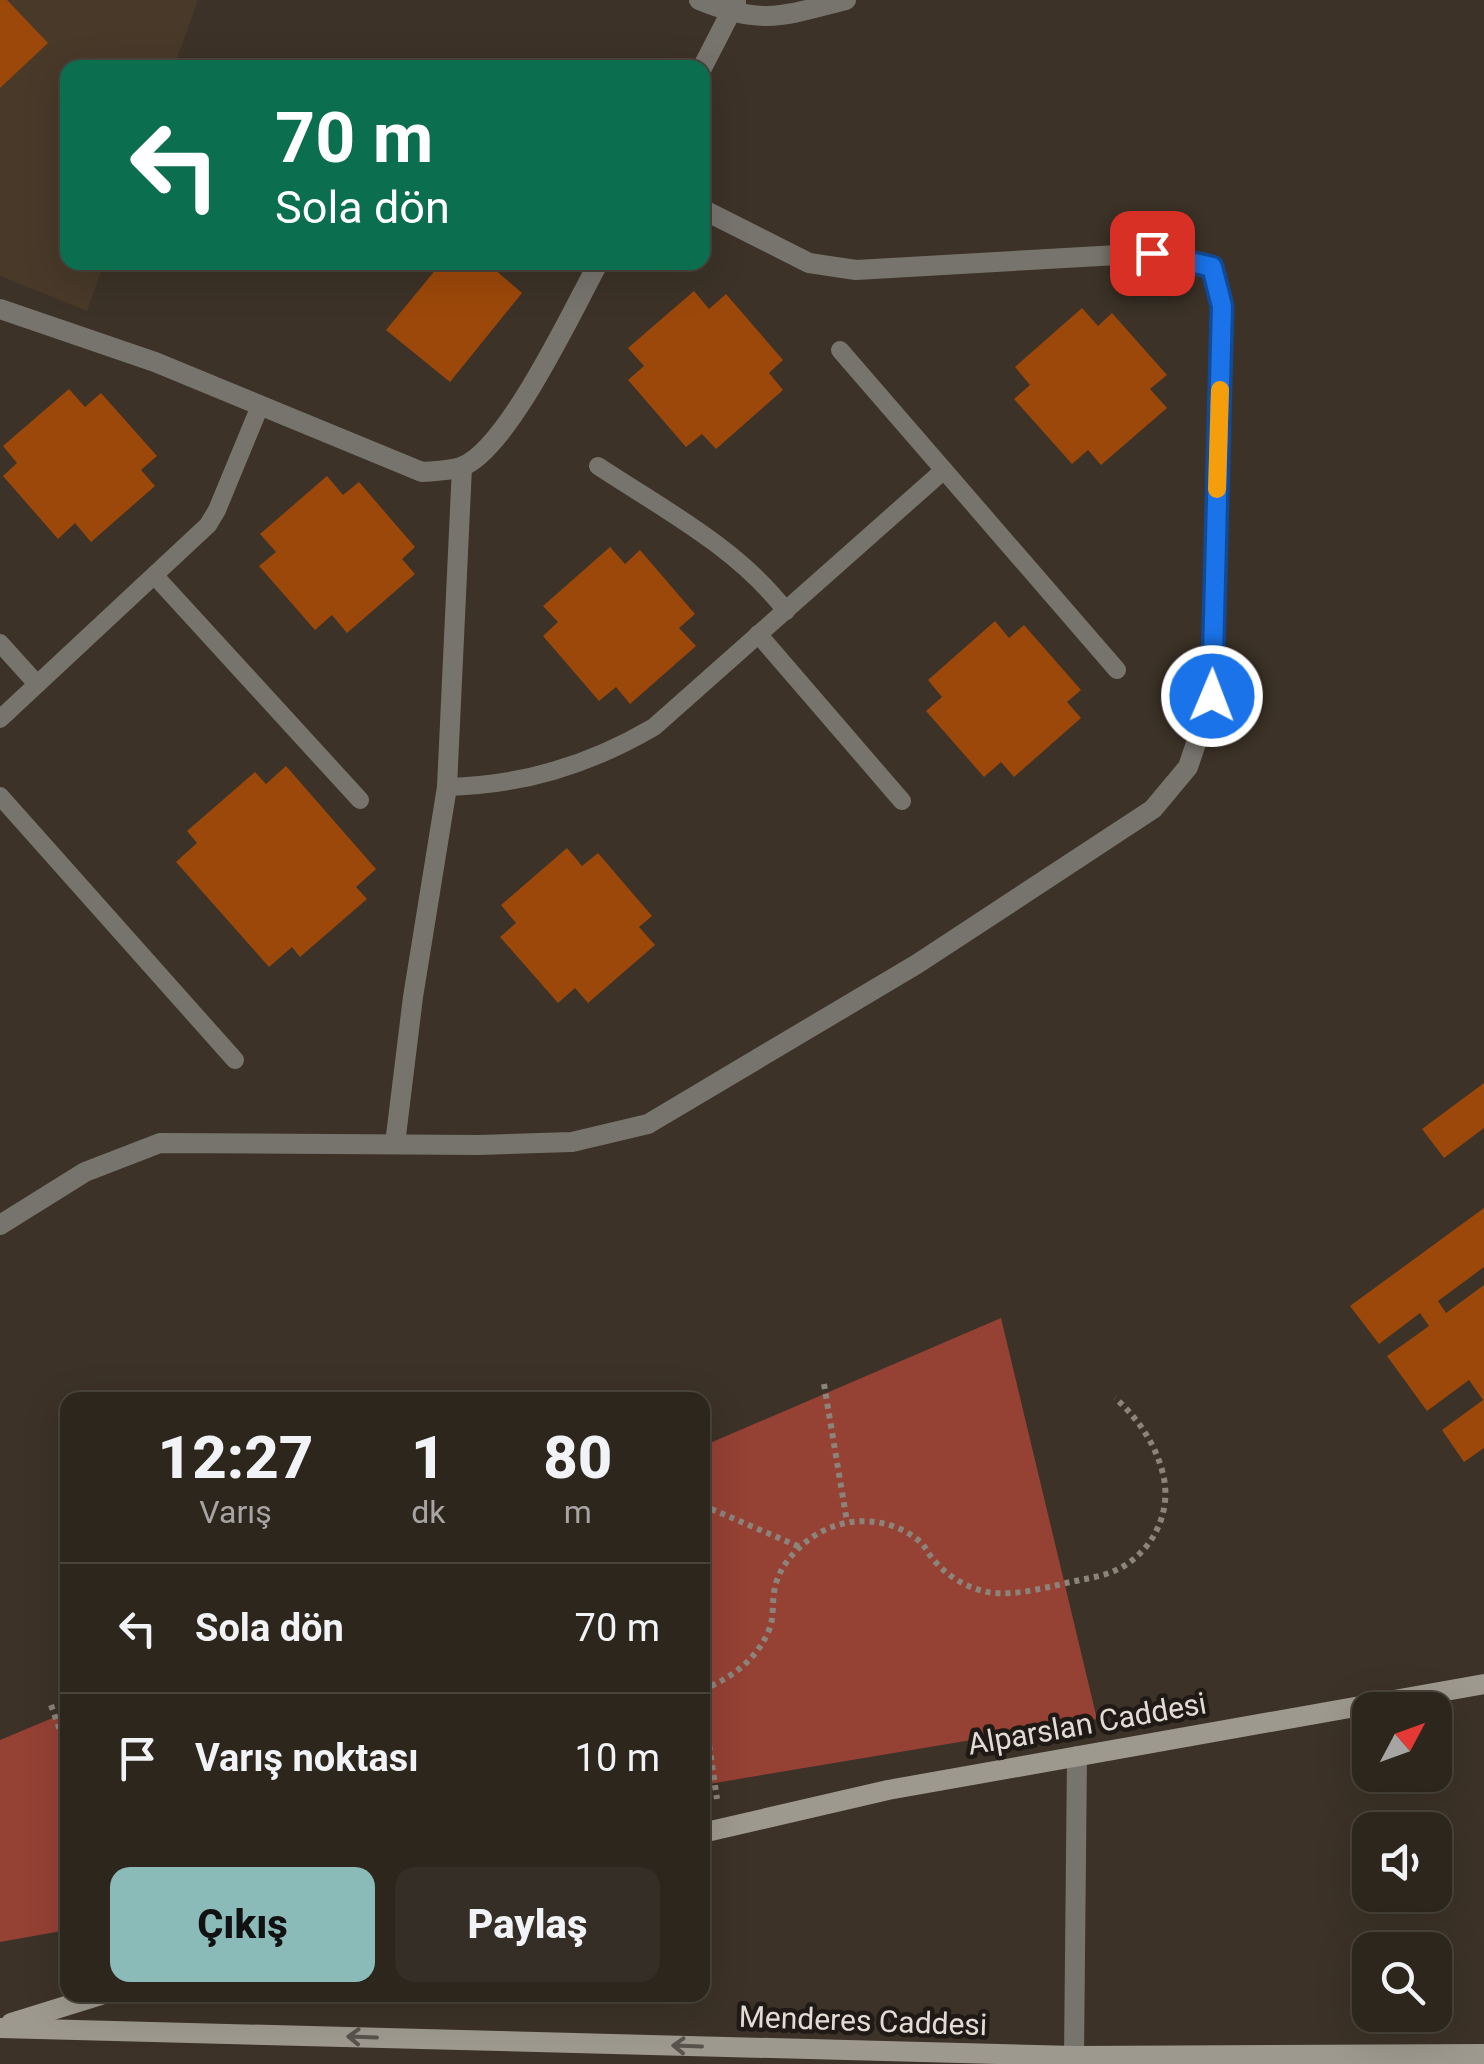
<!DOCTYPE html>
<html lang="tr">
<head>
<meta charset="utf-8">
<style>
  body { margin:0; font-family:Roboto,sans-serif; background:#352e26; color:#f1f3f6; height:100vh; display:flex; flex-direction:column; font-size:38px; white-space:nowrap }
  * { box-sizing:border-box; margin:0 }
  p { font-size:32px; color:#a7a5a4 }
  .icon { flex:none; width:55px; height:55px; fill:none; stroke:currentColor; stroke-width:2; stroke-linecap:round; stroke-linejoin:round }
  .map { position:relative; flex:1; overflow:hidden }
  .drawer { position:absolute; left:60px; top:1392px; width:650px; height:610px; display:flex; flex-direction:column; background:#2d261d; border-radius:20px; box-shadow:0 10px 40px #0002,0 0 0 2px #48433b }
  .drawer>* { flex:none }
  .hud { position:absolute; left:60px; top:60px; width:650px; height:210px; border-radius:20px; box-shadow:0 10px 40px #0002,0 0 0 2px #48433b; background:#0b6e4f; color:#fff; overflow:hidden }
  .needle { width:65px; rotate:49deg }
  .buttons { position:absolute; left:1352px; top:1692px; display:grid; gap:20px }
  .buttons a { display:grid; place-items:center; width:100px; height:100px; border-radius:20px; background:#2d261d; box-shadow:0 10px 40px #0002,0 0 0 2px #48433b; font-size:50px }
  .pin { position:absolute; display:grid; place-items:center; width:85px; height:85px; color:#fff; margin:-42px; border-radius:20px; box-shadow:0 5px 15px #0006 }
  .me { position:absolute; width:110px; margin:-55px; rotate:1deg; stroke-linejoin:round; filter:drop-shadow(0 0 8px #0008) }
  .turn { display:flex; align-items:center; gap:35px; height:210px; padding:0 50px; font-size:45px }
  .turn .icon { width:130px; height:130px; stroke-width:2.5 }
  .turn b { display:block; font-size:70px; line-height:85px }
  .eta { display:flex; justify-content:space-evenly; align-items:center; height:170px; text-align:center }
  .eta b { font-size:60px; font-weight:800; line-height:70px }
  .action { display:flex; gap:20px; margin-top:auto; padding:20px 50px }
  .action a { flex:1; height:115px; border-radius:20px; background:#8bbbb9; color:#111; font-size:40px; font-weight:800; line-height:115px; text-align:center }
  .action a+a { background:#352e26; color:#f1f3f6 }
  ul { padding:0; list-style:none }
  li { display:flex; align-items:center; gap:30px; height:130px; padding:0 50px; border-top:2px solid #48433b }
  li div { flex:1 }
  li b { display:block; font-size:38px }
  li em { font-style:normal }
  .map>svg:first-child { display:block }
  .built { fill:#483929 }
  .green { fill:#954134 }
  .building { fill:#9c480a }
  .lines { fill:none; stroke-linecap:round; stroke-linejoin:round }
  .path { stroke:#8c847b; stroke-width:6; stroke-dasharray:5 5; stroke-linecap:butt }
  .service { stroke:#77746e; stroke-width:18 }
  .minor { stroke:#77746e; stroke-width:20 }
  .secondary { stroke:#9d998e; stroke-width:20 }
  .oneway { stroke:#58534c }
  .route-casing { stroke:#114b97; stroke-width:25 }
  .route { stroke:#1a73e8; stroke-width:18 }
  .slow { stroke:#f59e0b; stroke-width:18 }
  .labels { text-anchor:middle; stroke-width:9; stroke-linejoin:round; paint-order:stroke }
  .street-label { font-size:30px; fill:#e2dcd5; stroke:#1f1a16 }
</style>
</head>
<body>
<div class="map">
<svg width="1484" height="2064" viewBox="0 0 1484 2064">
  <rect width="100%" height="100%" fill="#3c3227"/>
  <path class="built" d="M 0,0 L 198,0 L 174,67 L 68,68 L 68,262 L 104,263 L 87,311 L 0,276 Z"/>
  <g class="green">
    <path d="M 1001,1318 L 1097,1719 L 703,1785 L 703,1446 Z"/>
    <path d="M 67,1712 L 67,1930 L 0,1942 L 0,1740 Z"/>
  </g>
  <g class="building">
    <path d="M 0,0 L 7,0 L 48,43 L 0,88 Z"/>
    <path d="M 442,262 L 486,262 L 522,293 L 450,382 L 386,330 Z"/>
    <path d="M 694,291 L 709,309 L 726,294 L 783,360 L 769,373 L 783,390 L 716,449 L 702,434 L 686,447 L 628,380 L 644,366 L 628,348 Z"/>
    <path d="M 1082,308 L 1098,326 L 1112,313 L 1167,375 L 1150,389 L 1167,408 L 1101,465 L 1088,450 L 1072,464 L 1014,399 L 1030,385 L 1015,367 Z"/>
    <path d="M 69,389 L 85,407 L 101,393 L 157,456 L 141,470 L 155,486 L 91,542 L 75,523 L 58,539 L 3,476 L 17,463 L 3,446 Z"/>
    <path d="M 327,476 L 343,495 L 359,482 L 415,547 L 402,559 L 415,574 L 347,633 L 332,615 L 315,630 L 259,566 L 276,552 L 260,534 Z"/>
    <path d="M 610,547 L 625,564 L 640,550 L 695,614 L 679,628 L 696,646 L 630,704 L 616,687 L 599,701 L 543,636 L 558,622 L 543,606 Z"/>
    <path d="M 995,621 L 1009,638 L 1024,625 L 1081,690 L 1067,702 L 1081,718 L 1014,777 L 1001,762 L 984,777 L 926,711 L 942,697 L 928,680 Z"/>
    <path d="M 286,766 L 376,869 L 356,887 L 367,899 L 300,957 L 292,947 L 269,967 L 176,862 L 197,843 L 187,831 L 255,772 L 266,784 Z"/>
    <path d="M 567,848 L 582,866 L 598,853 L 652,916 L 639,927 L 655,945 L 588,1003 L 575,988 L 558,1003 L 500,937 L 516,923 L 501,905 Z"/>
    <path d="M 1484,1083 L 1484,1128 L 1444,1158 L 1422,1129 Z"/>
    <path d="M 1484,1208 L 1484,1267 L 1438,1301 L 1446,1313 L 1484,1285 L 1484,1448 L 1464,1462 L 1442,1430 L 1483,1400 L 1469,1380 L 1427,1411 L 1387,1356 L 1429,1326 L 1420,1313 L 1379,1344 L 1350,1306 Z"/>
  </g>
  <g class="lines">
    <g class="path">
      <path d="M 824,1384 L 847,1522"/>
      <path d="M 702,1505 L 800,1547"/>
      <path d="M 702,1690 C 731,1678 756,1661 769,1630 C 774,1618 772,1606 774,1593 C 777,1564 805,1537 832,1527 C 860,1516 895,1521 918,1540 C 925,1545 927,1552 932,1558 C 945,1574 963,1586 983,1591 C 1007,1597 1034,1590 1058,1585 C 1073,1581 1088,1579 1103,1575 C 1146,1563 1174,1518 1163,1474 C 1156,1445 1138,1418 1115,1398"/>
      <path d="M 702,1696 L 717,1799"/>
      <path d="M 51,1705 L 68,1753"/>
    </g>
    <g class="service">
      <path d="M 840,350 L 1117,670"/>
      <path d="M 598,466 C 663,509 738,548 786,611"/>
      <path d="M 155,576 L 360,800"/>
      <path d="M 758,634 L 902,801"/>
      <path d="M 0,643 L 37,684"/>
      <path d="M 0,719 L 208,525 L 217,510 L 260,406"/>
      <path d="M 447,787 C 523,785 589,765 654,727 L 944,470"/>
      <path d="M 0,796 L 235,1060"/>
    </g>
    <g class="minor">
      <path d="M 699,0 C 762,26 783,16 846,0"/>
      <path d="M 702,68 L 736,2"/>
      <path d="M 0,309 L 155,362 L 422,472 C 434,471 449,471 461,467 C 508,450 573,309 599,262"/>
      <path d="M 395,1144 L 413,997 L 447,787 L 462,467"/>
      <path d="M 0,1225 L 85,1172 L 160,1143 L 479,1145 L 572,1142 L 648,1124 L 917,964 L 1153,809 L 1188,767 L 1212,696 L 1222,306 L 1212,267 L 1153,253 L 856,270 L 809,263 L 702,209"/>
      <path d="M 1074,2056 L 1077,1756"/>
    </g>
    <g class="secondary">
      <path d="M 702,1833 L 888,1790 L 1484,1684"/>
      <path d="M 11,2023 L 101,1995"/>
      <path d="M 0,2028 L 1074,2056 L 1484,2054"/>
    </g>
  </g>
  <defs><path id="oneway-shaft" d="M-6 0H5M1.5-3L5.5 0L1.5 3" fill="none" stroke-width="1.6" stroke-linecap="round" stroke-linejoin="round" transform="scale(2.5)"/></defs>
  <g class="oneway">
    <use href="#oneway-shaft" transform="translate(362 2037) rotate(-178)"/>
    <use href="#oneway-shaft" transform="translate(687 2046) rotate(-178)"/>
  </g>
  <g class="lines">
    <g class="route-casing">
      <path id="route" d="M 1152,253 L 1212,267 L 1222,306 L 1212,696"/>
    </g>
    <use href="#route" class="route"/>
    <path class="slow" d="M 1217,489 L 1220,390"/>
  </g>
  <g class="labels">
    <g class="street-label">
      <text transform="translate(1087 1724) rotate(-10)" y="10">Alparslan Caddesi</text>
      <text transform="translate(863 2021) rotate(2)" y="10">Menderes Caddesi</text>
    </g>
  </g>
</svg>
<div class="buttons">
<a><svg class="needle" viewBox="-14 -14 28 28"><path d="M0-13l5 13h-10z" fill="#e53935"/><path d="M0 13l5-13h-10z" fill="#a7a5a4"/></svg></a>
<a><svg class="icon" aria-label="sound" viewBox="0 0 24 24"><path d="M4 9h4l5-4v14l-5-4H4zM17 9q2 3 0 6"/></svg></a>
<a><svg class="icon" aria-label="search" viewBox="0 0 24 24"><circle cx="10" cy="10" r="6"/><path d="M15 15l6 6"/></svg></a>
</div>
<div class="pin" style="left:1152px;top:253px;background:#d93025"><svg class="icon" aria-label="arrive" viewBox="0 0 24 24"><path d="M6 21V4h12l-3 4 3 4H6"/></svg></div>
<svg class="me" style="left:1212px;top:696px" viewBox="-20 -20 40 40"><circle r="17" fill="#1a73e8" stroke="#fff" stroke-width="3"/><path d="M0-11L8 9 0 5-8 9z" fill="#fff"/></svg>
<div class="hud">
<div class="turn"><svg class="icon" aria-label="left" viewBox="0 0 24 24"><path d="M17 20v-9H6M10 6l-5 5 5 5"/></svg><div><b>70 m</b>Sola dön</div></div>
</div>
<section class="drawer">
<div class="eta">
<div><b>12:27</b><p>Varış</p></div>
<div><b>1</b><p>dk</p></div>
<div><b>80</b><p>m</p></div>
</div>
<ul>
<li><svg class="icon" aria-label="left" viewBox="0 0 24 24"><path d="M17 20v-9H6M10 6l-5 5 5 5"/></svg><div><b>Sola dön</b></div><em>70 m</em></li>
<li><svg class="icon" aria-label="arrive" viewBox="0 0 24 24"><path d="M6 21V4h12l-3 4 3 4H6"/></svg><div><b>Varış noktası</b></div><em>10 m</em></li>
</ul>
<div class="action"><a>Çıkış</a><a>Paylaş</a></div>
</section>
</div>
</body>
</html>
